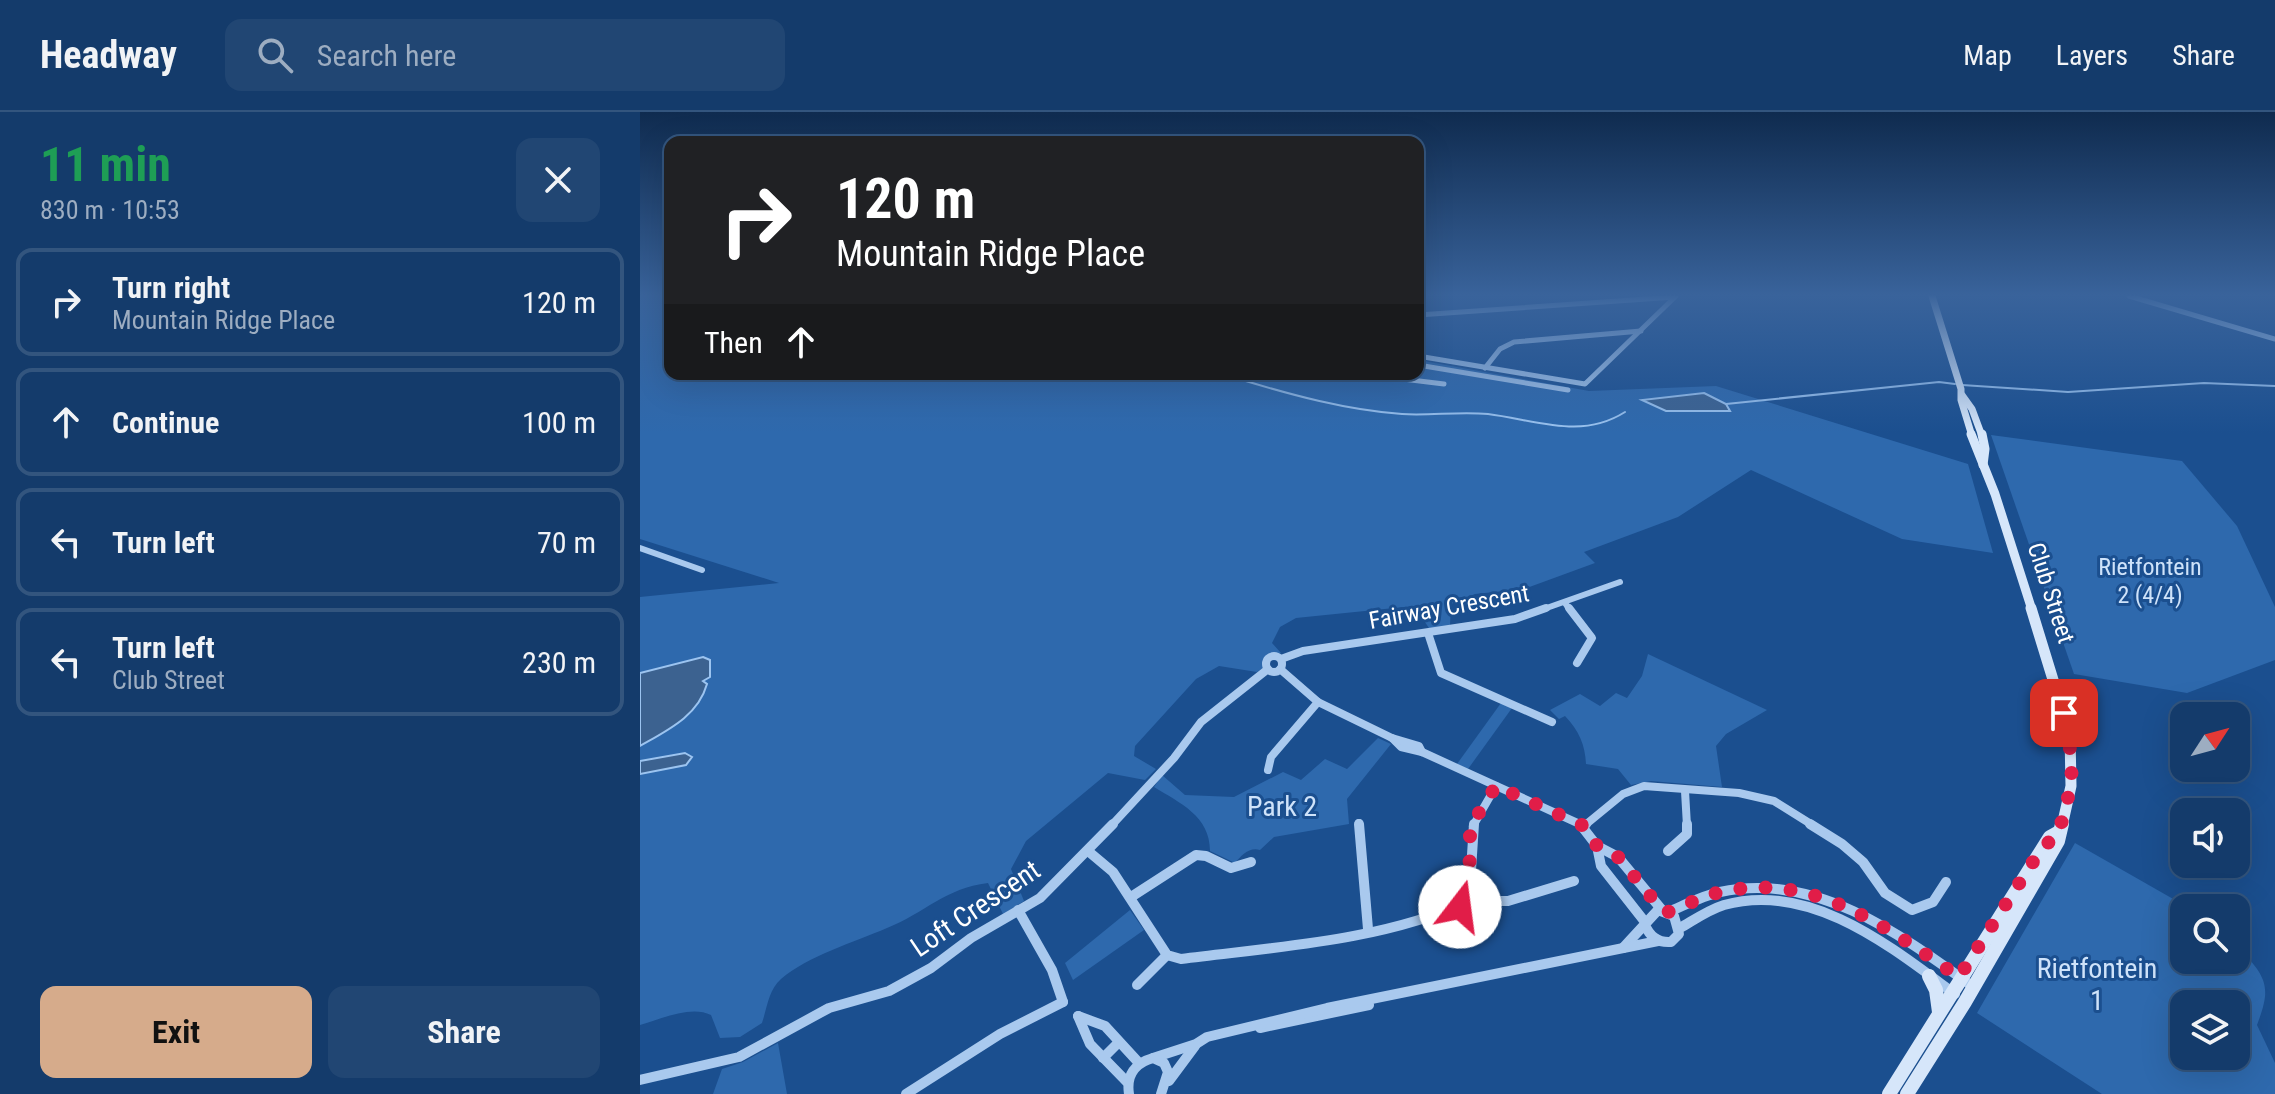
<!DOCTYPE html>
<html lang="en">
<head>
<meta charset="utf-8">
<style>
  body { margin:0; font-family:"Roboto Condensed",sans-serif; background:#214673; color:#f1f3f6; height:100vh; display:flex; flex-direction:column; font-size:30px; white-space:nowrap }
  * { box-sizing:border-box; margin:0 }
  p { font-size:26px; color:#9dadc1 }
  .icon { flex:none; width:44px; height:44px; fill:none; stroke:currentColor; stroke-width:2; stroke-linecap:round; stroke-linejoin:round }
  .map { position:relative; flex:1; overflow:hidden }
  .panel { display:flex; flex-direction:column; background:#143b6b; width:640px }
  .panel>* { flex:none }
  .guide { position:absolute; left:24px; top:24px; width:760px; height:244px; border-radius:16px; box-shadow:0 8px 32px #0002,0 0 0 2px #33557e; background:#202124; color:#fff; overflow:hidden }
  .needle { width:52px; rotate:54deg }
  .controls { position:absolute; left:1530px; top:590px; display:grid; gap:16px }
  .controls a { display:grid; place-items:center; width:80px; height:80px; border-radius:16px; background:#143b6b; box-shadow:0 8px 32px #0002,0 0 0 2px #33557e; font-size:40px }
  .pin { position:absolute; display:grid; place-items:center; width:68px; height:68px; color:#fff; margin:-34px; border-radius:16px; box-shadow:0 4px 12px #0006 }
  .me { position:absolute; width:88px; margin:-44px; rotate:15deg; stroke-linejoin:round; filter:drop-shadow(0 0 6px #0008) }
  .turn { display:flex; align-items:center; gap:28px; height:168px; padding:0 40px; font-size:36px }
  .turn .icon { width:104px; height:104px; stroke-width:2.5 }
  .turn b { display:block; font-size:56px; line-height:68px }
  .then { display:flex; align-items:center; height:76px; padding:0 40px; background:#0003; gap:16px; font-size:30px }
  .round { display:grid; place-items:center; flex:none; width:84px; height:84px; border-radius:16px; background:#214673 }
  .head { display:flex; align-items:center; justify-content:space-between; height:136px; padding:0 40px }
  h1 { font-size:48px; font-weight:700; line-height:60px; color:#1e9e55 }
  .action { display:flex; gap:16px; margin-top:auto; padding:16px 40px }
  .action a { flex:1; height:92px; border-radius:16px; background:#d6ab8b; color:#111; font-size:32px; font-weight:700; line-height:92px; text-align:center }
  .action a+a { background:#214673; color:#f1f3f6 }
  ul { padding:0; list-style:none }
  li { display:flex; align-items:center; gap:24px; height:108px; margin:0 16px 12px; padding:0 24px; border:4px solid #33557e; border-radius:16px }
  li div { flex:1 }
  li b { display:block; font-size:30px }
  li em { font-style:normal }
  header { display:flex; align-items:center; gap:48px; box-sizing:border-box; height:112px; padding:0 40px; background:#143b6b; border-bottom:2px solid #33557e }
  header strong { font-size:38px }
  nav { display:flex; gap:44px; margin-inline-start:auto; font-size:28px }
  .search { width:560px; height:72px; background:#214673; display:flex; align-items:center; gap:20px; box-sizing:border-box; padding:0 28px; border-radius:16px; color:#9dadc1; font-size:30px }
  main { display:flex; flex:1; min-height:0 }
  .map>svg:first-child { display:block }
  .green { fill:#2e69ad; fill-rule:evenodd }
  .water { fill:#3c6290; stroke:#9cc4f0; stroke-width:2 }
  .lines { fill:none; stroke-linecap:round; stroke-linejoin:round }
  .stream { stroke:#9cc4f0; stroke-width:2 }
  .minor-far3 { stroke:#a9c9ee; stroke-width:5 }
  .minor-far2 { stroke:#a9c9ee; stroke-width:6 }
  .minor-far1 { stroke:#a9c9ee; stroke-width:8 }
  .minor { stroke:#a9c9ee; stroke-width:10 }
  .secondary-far3 { stroke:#d6e6fa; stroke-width:7 }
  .secondary-far2 { stroke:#d6e6fa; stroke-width:9 }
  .secondary-far1 { stroke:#d6e6fa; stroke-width:11 }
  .secondary { stroke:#d6e6fa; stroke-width:14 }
  .route { stroke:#e11d48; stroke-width:14; stroke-dasharray:0 25.2 }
  .labels { text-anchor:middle; stroke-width:6; stroke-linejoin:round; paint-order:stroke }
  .park-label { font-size:24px; fill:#cfe3fa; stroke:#1b4f8f }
  .street-label { font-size:24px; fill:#fff; stroke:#1b4f8f }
  .near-park-label { font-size:28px; fill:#cfe3fa; stroke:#1b4f8f }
  .near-street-label { font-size:28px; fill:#fff; stroke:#1b4f8f }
</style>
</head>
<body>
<header>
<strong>Headway</strong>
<div class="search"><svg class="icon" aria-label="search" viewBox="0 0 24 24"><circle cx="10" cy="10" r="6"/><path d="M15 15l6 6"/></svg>Search here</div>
<nav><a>Map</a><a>Layers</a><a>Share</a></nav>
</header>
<main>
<section class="panel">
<div class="head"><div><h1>11 min</h1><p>830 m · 10:53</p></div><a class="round"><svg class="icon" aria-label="close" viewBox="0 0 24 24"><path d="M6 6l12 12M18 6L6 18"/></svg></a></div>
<ul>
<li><svg class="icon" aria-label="right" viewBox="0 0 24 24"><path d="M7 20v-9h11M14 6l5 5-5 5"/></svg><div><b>Turn right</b><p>Mountain Ridge Place</p></div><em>120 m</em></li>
<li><svg class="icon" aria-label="ahead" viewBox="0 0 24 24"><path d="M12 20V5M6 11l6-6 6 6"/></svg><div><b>Continue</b></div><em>100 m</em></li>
<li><svg class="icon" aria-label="left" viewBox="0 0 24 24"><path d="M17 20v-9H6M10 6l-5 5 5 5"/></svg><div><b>Turn left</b></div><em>70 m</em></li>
<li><svg class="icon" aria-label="left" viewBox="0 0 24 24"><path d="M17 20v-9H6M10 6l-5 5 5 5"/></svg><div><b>Turn left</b><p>Club Street</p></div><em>230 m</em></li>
</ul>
<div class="action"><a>Exit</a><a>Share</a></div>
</section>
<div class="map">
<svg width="1635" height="982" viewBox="0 0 1635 982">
  <rect width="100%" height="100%" fill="#1b4f8f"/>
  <g class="green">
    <path d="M 0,184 L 30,184 L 30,262 L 778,262 L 778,248 L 949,279 L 1076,274 L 1328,352 L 1353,441 L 1262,427 L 1111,358 L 1038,405 L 944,440 L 955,451 L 884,477 L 835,482 L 811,492 L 810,513 L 791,519 L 774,494 L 656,506 L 640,515 L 632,531 L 641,541 L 626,546 L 623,556 L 617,560 L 579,554 L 556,567 L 495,634 L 494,644 L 516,657 L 505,668 L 468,661 L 386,729 L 371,757 L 384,789 L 363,802 L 348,771 C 305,776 285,801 247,816 C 214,830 168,844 141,867 C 129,877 127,896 122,911 L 100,925 L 80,926 L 71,903 C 51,893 21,907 0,913 L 0,485 L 139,471 L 0,427 Z"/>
    <path d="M 1351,323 L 1542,349 L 1597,414 L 1635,495 L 1635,548 L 1547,581 L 1434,562 Z"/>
    <path d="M 1008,542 L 1127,598 L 1086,622 L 1076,634 L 1082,675 L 1011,669 L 991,673 L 978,657 L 946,652 C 945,632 939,619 925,604 L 919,607 L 910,598 L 940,582 L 960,594 L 976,581 L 987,586 L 1002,564 Z"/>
    <path d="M 861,591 L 872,596 L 828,657 L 817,652 Z"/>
    <path d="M 738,626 L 751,632 L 707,687 L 709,712 L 634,725 L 620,738 C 609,735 602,743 595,751 L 570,739 C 570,704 540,691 514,675 L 522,663 L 545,683 L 594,685 L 643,660 L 661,668 L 685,647 L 707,657 Z"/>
    <path d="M 1435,731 L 1549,796 L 1544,796 L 1544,848 L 1596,848 L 1596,822 L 1603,826 L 1601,838 C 1628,867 1631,876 1617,913 L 1635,951 L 1635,982 L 1462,982 L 1337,901 ZM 1544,892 L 1596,892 L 1596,944 L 1544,944 Z"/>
    <path d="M 490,798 L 504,818 L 433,868 L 425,851 Z"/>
    <path d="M 138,931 L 147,982 L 73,982 L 82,957 L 103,950 Z"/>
  </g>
  <g class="water">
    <path d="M 1064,281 L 1086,292 L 1090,299 L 1026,299 L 1002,288 Z"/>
    <path d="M 63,545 L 70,548 L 70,565 L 63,569 L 67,572 C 58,604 28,618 0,634 L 0,561 Z"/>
    <path d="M 45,641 L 52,645 L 46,653 L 0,662 L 0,649 Z"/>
  </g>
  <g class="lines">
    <g class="stream">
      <path d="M 599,267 C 652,283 706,298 762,302 C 790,304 819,299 848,302 C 896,308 941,328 985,300"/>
      <path d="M 1322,273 L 1428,280 L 1564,271 L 1635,274"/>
      <path d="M 1086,292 L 1299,270 L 1315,272"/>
    </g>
    <g class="minor-far3">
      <path d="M 1489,184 L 1635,227"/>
      <path d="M 778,203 L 1035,185"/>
      <path d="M 778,244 L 945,272 L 1036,184"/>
      <path d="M 778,253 L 928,278"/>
      <path d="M 845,256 L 860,237 L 874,230 L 1001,219"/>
      <path d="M 722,262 L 804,272"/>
    </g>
    <g class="minor-far2">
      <path d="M 0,436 L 62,458"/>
      <path d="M 925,491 L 930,498"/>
      <path d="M 901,498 L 980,470"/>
    </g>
    <g class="minor-far1">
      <path d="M 929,496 L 952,526 L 937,551"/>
      <path d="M 788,521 L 801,561 L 912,610"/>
      <circle cx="634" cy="552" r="8"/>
      <path d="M 641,547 L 663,539 L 875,507 L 906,496"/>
      <path d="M 640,557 L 678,590 L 752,626 L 761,635 L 782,640 L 944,714"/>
      <path d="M 752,626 L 779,634 L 782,640"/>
      <path d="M 628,658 L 631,645 L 678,590"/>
      <path d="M 1045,679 L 1047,714"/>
      <path d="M 471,714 L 534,646 L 561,610 L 628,557"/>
      <path d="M 719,714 L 719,711"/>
      <path d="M 833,714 L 856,674"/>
      <path d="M 944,714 L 983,682 L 1004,674 L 1099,681 L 1134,689 L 1174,714"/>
    </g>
    <g class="minor">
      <path d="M 719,712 L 728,817"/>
      <path d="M 940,712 L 957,734 L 961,754 L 1005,810"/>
      <path d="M 1170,712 L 1202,732 L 1223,750 L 1245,781 L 1272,798 L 1293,790 L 1306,770"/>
      <path d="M 944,714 L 946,712"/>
      <path d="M 957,734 L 978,745 L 1022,798"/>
      <path d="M 448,739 L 473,760 L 527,843 L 541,847 C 634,835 743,829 829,789"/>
      <path d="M 1028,739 L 1047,722 L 1047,712"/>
      <path d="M 491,785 L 556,743 L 566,744 L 591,756 L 611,750"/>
      <path d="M 829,789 L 834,712"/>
      <path d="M 829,789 L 868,789 L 934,769"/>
      <path d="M 378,798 L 412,858 L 423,890"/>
      <path d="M 1028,800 C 1045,793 1062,784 1080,780 C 1174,759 1260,822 1332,874"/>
      <path d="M 1040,816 C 1054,808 1068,798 1084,793 C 1171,769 1251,835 1315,882"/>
      <path d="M 983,836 L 1018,798 L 1034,804 L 1039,822 L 1031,830 C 1018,831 1010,825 1005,813"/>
      <path d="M 497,873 L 527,843"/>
      <path d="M 438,904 L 450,932 L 487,970"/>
      <path d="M 438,904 L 465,914 L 499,951"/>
      <path d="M 620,916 L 729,893"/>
      <path d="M 463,946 L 479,930"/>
      <path d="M 513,946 L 556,932 L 567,925 L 687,896 L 1018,829"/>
      <path d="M 0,968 L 99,945 L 189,896 L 249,879 L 291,856 L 331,826 L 400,786 L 473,712"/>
      <path d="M 529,969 L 555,934"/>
      <path d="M 266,982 L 360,922 L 423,890"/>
      <path d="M 489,982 C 486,963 495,951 513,946 L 524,951 L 528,960 L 521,982"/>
    </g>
    <g class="secondary-far3">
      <path d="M 1292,184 L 1321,277 L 1321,288 L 1332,324"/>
      <path d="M 1322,283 L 1332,297 L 1342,324"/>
    </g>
    <g class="secondary-far2">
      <path d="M 1331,322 L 1355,382 L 1392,498"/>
      <path d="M 1342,322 L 1345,337 L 1343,353"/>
    </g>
    <path class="secondary-far1" d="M 1391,496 L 1430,623 L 1431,674 L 1422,714"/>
    <g class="secondary">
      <path d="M 1289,864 L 1296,878 L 1299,900"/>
      <path d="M 1249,982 L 1410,725 L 1419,720"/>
      <path d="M 1267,982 L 1325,890 L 1418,729 L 1422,712"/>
    </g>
  </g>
  <linearGradient id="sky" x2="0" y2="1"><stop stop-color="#0f2b4f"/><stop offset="0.57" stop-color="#39639b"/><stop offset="1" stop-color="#39639b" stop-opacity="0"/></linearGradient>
  <rect width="1635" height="321" fill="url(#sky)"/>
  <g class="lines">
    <path class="route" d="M 820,795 L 829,789 L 830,724 L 835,707 L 856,674 L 944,714 L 957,734 L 978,745 L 1022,798 L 1028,800 C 1046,793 1063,784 1081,780 C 1175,759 1246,816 1319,865 L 1400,739 L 1419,720 L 1431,674 L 1432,649 L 1424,601"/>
  </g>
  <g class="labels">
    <g class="park-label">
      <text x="1510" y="463">Rietfontein<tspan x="1510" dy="28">2 (4/4)</tspan></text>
    </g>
    <g class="street-label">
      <text transform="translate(1411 481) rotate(72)" y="8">Club Street</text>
      <text transform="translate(809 495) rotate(-10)" y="8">Fairway Crescent</text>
    </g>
    <g class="near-park-label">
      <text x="642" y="704">Park 2</text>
      <text x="1457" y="866">Rietfontein<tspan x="1457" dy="32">1</tspan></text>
    </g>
    <g class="near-street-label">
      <text transform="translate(335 796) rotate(-34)" y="10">Loft Crescent</text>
    </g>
  </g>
</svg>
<div class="controls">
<a><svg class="needle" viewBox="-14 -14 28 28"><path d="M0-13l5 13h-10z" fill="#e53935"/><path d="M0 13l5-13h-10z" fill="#9dadc1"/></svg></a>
<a><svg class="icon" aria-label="sound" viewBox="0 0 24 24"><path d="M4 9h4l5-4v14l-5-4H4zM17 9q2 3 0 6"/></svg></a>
<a><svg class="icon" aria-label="search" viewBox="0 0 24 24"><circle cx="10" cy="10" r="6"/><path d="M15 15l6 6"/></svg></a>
<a><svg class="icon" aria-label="layers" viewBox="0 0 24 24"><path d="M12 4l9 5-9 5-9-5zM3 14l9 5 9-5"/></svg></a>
</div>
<div class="pin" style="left:1424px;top:601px;background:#d93025"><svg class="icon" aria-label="arrive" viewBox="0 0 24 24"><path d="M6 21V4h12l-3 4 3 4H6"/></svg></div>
<svg class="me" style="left:820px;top:795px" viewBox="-20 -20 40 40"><circle r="19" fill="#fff"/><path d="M0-13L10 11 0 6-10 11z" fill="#e11d48"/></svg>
<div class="guide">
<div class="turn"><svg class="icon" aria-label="right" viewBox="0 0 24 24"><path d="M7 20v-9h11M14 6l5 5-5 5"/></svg><div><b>120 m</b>Mountain Ridge Place</div></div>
<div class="then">Then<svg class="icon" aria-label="ahead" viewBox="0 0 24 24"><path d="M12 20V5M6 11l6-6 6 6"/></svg></div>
</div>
</div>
</main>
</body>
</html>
